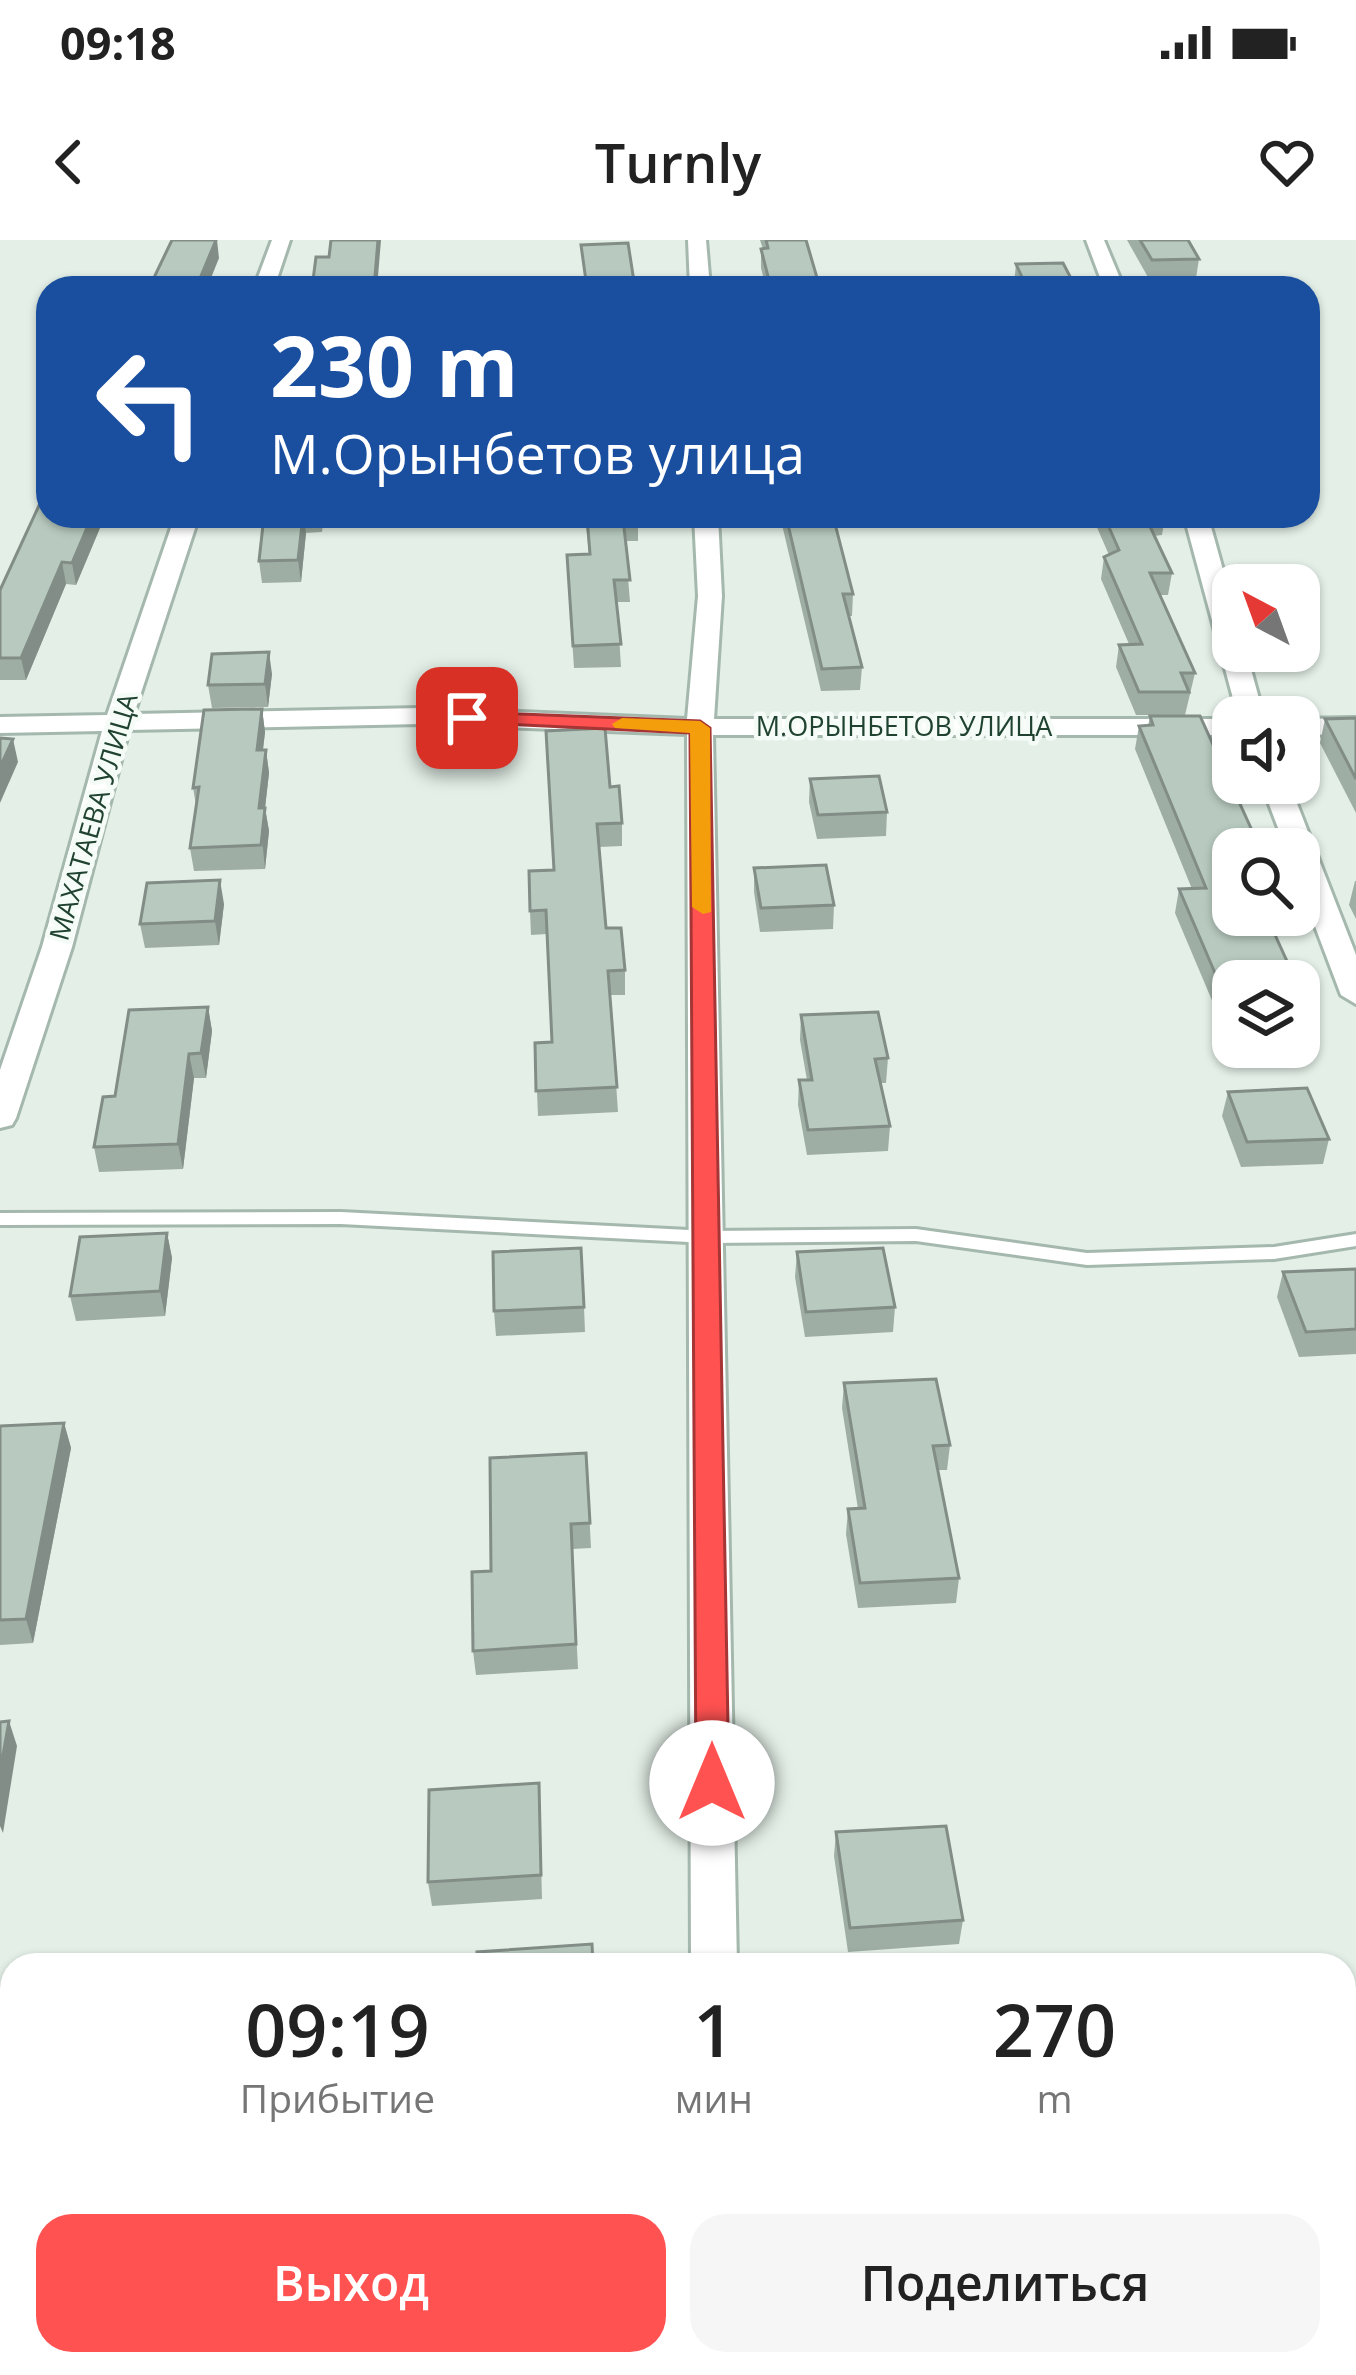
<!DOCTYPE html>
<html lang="ru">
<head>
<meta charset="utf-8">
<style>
  body { margin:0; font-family:"Open Sans",sans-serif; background:#f6f6f6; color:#222; height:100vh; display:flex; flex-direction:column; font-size:45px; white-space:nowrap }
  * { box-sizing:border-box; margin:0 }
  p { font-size:39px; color:#767676 }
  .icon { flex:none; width:66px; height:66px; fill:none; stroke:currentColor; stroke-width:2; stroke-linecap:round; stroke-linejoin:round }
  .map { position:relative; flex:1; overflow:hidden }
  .panel { position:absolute; left:0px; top:1713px; width:1356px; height:423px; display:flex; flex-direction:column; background:#fff; border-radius:36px 36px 0 0; box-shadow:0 3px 9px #0004 }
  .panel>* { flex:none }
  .hud { position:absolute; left:36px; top:36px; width:1284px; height:252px; border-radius:36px; box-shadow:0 3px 9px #0004; background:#1a4fa0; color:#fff; overflow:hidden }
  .needle { width:78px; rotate:319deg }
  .buttons { position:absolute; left:1212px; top:324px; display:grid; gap:24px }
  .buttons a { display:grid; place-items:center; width:108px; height:108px; border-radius:24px; background:#fff; box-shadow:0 3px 9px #0004; font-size:60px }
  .pin { position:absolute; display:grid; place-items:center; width:102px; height:102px; color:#fff; margin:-51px; border-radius:24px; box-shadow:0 6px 18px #0006 }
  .me { position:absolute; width:132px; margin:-66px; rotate:0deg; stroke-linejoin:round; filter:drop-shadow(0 0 9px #0008) }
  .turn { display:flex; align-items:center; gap:42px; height:252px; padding:0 36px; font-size:54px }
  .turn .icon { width:156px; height:156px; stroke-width:2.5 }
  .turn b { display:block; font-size:84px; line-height:102px }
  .eta { display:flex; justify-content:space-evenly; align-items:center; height:204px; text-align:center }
  .eta b { font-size:72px; font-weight:600; line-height:84px }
  .primary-button { display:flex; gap:24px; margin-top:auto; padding:24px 36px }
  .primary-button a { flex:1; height:138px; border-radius:36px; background:#ff5251; color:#fff; font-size:48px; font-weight:600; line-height:138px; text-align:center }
  .primary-button a+a { background:#f6f6f6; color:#222 }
  .status { display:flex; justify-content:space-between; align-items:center; height:84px; padding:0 60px; background:#fff; direction:ltr }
  .status svg { height:33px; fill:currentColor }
  header { display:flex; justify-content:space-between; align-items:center; height:156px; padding:0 36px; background:#fff; font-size:54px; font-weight:600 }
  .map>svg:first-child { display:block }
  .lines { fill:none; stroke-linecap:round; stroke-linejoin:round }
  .lane-casing { stroke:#a5b8ad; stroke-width:6 }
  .street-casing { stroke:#a5b8ad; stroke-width:6 }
  .lane { fill:#fff; fill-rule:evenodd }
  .street { fill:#fff; fill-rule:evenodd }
  .wall { fill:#9eaea4 }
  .shaded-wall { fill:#818d86 }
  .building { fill:#b8cabf; stroke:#818d86; stroke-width:3 }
  .route { fill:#ff5251; stroke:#a63535; stroke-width:3 }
  .slow { fill:#f59e0b }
  .labels { text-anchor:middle; stroke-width:9; stroke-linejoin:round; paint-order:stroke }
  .far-street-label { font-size:27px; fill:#204331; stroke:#f5fbf6 }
</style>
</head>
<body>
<div class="status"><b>09:18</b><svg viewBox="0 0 49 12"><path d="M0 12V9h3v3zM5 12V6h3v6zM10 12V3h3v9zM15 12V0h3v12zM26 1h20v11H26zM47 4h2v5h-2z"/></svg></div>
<header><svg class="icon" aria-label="back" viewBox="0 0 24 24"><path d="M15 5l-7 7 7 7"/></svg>Turnly<svg class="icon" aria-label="heart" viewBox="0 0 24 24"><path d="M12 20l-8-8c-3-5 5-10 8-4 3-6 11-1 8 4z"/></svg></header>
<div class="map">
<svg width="1356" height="2135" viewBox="0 0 1356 2135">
  <rect width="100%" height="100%" fill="#e3efe7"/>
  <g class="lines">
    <g class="lane-casing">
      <path id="lane" d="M 341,972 L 708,991 L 916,989 L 1087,1013 L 1274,1007 L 1356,994 L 1356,1006 L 1274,1019 L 1087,1025 L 916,1001 L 708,1003 L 341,984 L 0,985 L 0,973 Z"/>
    </g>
    <g class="street-casing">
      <g id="street">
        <path d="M 272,0 L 290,0 L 274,48 L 254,48 Z"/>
        <path d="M 688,0 L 706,0 L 710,48 L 690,48 Z"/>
        <path d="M 1086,0 L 1104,0 L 1124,48 L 1104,48 Z"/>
        <path d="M 175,276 L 199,276 L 134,474 L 421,468 L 687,479 L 698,356 L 694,276 L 718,276 L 722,356 L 714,479 L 1233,479 L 1233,495 L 713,495 L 737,1725 L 691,1725 L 687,494 L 421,484 L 129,490 L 72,707 L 16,878 L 12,885 L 0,888 L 0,830 L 42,707 L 102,491 L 0,493 L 0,477 L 107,475 Z"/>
        <path d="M 1184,276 L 1208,276 L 1233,366 L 1233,411 L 1246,411 L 1264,477 L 1238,477 Z"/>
        <path d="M 1356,478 L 1356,494 L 1299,495 L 1299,479 Z"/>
        <path d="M 1261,543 L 1289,543 L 1356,715 L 1356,764 L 1341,755 L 1299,644 L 1299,609 L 1286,609 Z"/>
        <path d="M 691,2124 L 743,2124 L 744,2135 L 690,2135 Z"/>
      </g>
    </g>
    <use href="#lane" class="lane"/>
    <use href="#street" class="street"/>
  </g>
  <g class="wall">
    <path d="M 760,0 L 806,0 L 820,48 L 766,48 L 761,28 L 761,9 L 763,9 Z"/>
    <path d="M 1127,0 L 1188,0 L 1199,19 L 1196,38 L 1149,39 Z"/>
    <path d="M 1016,24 L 1076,48 L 1016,48 L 1014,44 Z"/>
    <path d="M 105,276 L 76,345 L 66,344 L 26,440 L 0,440 L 0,350 Z"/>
    <path d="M 264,276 L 324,276 L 322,292 L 306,293 L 301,342 L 262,343 L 259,321 Z"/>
    <path d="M 585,276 L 638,276 L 638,301 L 625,301 L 630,362 L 617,362 L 621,427 L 574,428 L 568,337 L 589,314 Z"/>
    <path d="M 780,276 L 833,276 L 853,354 L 852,376 L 849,376 L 862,427 L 860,450 L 821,451 Z"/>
    <path d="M 1092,276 L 1165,276 L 1162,295 L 1154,296 L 1172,333 L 1168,355 L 1160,355 L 1195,433 L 1185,475 L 1136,475 L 1116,427 L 1119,405 L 1129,404 L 1101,339 L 1104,317 L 1109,315 Z"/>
    <path d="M 272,434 L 268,467 L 212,468 L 208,445 Z"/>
    <path d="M 262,469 L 265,492 L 263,510 L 266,510 L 269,533 L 265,568 L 269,591 L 265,629 L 194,631 L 190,608 L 196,565 L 193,548 Z"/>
    <path d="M 1150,476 L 1255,597 L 1253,609 L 1233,609 L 1233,803 L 1230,803 L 1175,673 L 1179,649 L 1192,649 L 1135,509 L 1139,486 L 1148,486 Z"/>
    <path d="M 1356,478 L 1356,573 L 1320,503 L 1325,479 Z"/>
    <path d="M 810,539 L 887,572 L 886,596 L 817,599 L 809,562 Z"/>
    <path d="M 610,547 L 622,583 L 622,606 L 599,607 L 606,688 L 625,730 L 625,755 L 610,755 L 618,872 L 538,876 L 535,803 L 552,802 L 547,694 L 531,695 L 530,671 L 554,630 Z"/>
    <path d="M 754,628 L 834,665 L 833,689 L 760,692 L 754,652 Z"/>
    <path d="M 1355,641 L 1356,641 L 1356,679 L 1349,665 Z"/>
    <path d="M 224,664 L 219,705 L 145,708 L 140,684 Z"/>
    <path d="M 1299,748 L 1312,776 L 1306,800 L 1299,800 Z"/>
    <path d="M 208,767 L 212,791 L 206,838 L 194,838 L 183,929 L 99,932 L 94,907 L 115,856 Z"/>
    <path d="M 801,775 L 888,818 L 886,843 L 881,843 L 890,886 L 888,911 L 807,915 L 798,865 L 799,840 L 807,840 L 800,800 Z"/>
    <path d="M 1228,852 L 1329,899 L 1323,924 L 1241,927 L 1222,876 Z"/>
    <path d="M 167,993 L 172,1018 L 165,1076 L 76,1081 L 70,1056 Z"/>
    <path d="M 797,1012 L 895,1067 L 893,1092 L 805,1097 L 795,1037 Z"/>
    <path d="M 1356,1029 L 1356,1114 L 1299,1117 L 1277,1057 L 1283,1032 Z"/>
    <path d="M 584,1067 L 585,1092 L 496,1096 L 494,1071 Z"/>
    <path d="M 844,1143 L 950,1205 L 947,1230 L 937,1230 L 959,1338 L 956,1363 L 858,1368 L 846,1294 L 848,1269 L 858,1269 L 842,1168 Z"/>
    <path d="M 64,1183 L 71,1208 L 33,1403 L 0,1405 L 0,1186 Z"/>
    <path d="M 586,1213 L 591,1308 L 572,1309 L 578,1429 L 476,1435 L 473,1411 L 491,1331 Z"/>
    <path d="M 539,1543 L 542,1659 L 432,1666 L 428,1642 Z"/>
    <path d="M 836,1592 L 963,1680 L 959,1704 L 848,1712 L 834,1616 Z"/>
  </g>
  <g class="shaded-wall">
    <path d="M 217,0 L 219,18 L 207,48 L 196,48 Z"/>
    <path d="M 378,0 L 381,0 L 377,48 L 374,48 Z"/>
    <path d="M 92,276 L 105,276 L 76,345 L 72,323 Z"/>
    <path d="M 303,276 L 306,293 L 301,342 L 298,320 Z"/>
    <path d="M 62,322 L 66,344 L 26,440 L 21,418 Z"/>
    <path d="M 269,412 L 272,434 L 268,467 L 265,444 Z"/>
    <path d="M 262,469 L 265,492 L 260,534 L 257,510 Z"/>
    <path d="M 13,499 L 18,522 L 0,563 L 0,527 Z"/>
    <path d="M 266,510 L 269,533 L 265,568 L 269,591 L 265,629 L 259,568 Z"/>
    <path d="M 220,640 L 224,664 L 219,705 L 215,681 Z"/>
    <path d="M 208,767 L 212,791 L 206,838 L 201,813 Z"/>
    <path d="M 189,814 L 194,838 L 183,929 L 178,904 Z"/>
    <path d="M 167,993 L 172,1018 L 165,1076 L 160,1051 Z"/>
    <path d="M 64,1183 L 71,1208 L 33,1403 L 26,1379 Z"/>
    <path d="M 9,1481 L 17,1506 L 3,1593 L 0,1586 L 0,1532 Z"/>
  </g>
  <g class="building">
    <path d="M 172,0 L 216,0 L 196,48 L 149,48 Z"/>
    <path d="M 331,0 L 378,0 L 374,48 L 312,48 L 316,17 L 329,17 Z"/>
    <path d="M 766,0 L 806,0 L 820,48 L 771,48 L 761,9 L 768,8 Z"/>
    <path d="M 1140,0 L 1188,0 L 1199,19 L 1152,20 Z"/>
    <path d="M 628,3 L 635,48 L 587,48 L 581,5 Z"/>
    <path d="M 1063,23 L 1076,48 L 1027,48 L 1016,24 Z"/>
    <path d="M 48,246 L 48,276 L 92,276 L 72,323 L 62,322 L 21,418 L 0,418 L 0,350 Z"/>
    <path d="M 264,276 L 303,276 L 298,320 L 259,321 Z"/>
    <path d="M 587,276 L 638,276 L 638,279 L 623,279 L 630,340 L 614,340 L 621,404 L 573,406 L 567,315 L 590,314 Z"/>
    <path d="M 786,276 L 833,276 L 853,354 L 843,354 L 862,427 L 822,429 Z"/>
    <path d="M 1104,276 L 1145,276 L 1172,333 L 1150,333 L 1195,433 L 1181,433 L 1189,452 L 1139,452 L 1119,405 L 1142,404 L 1104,317 L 1119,310 Z"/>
    <path d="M 269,412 L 265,444 L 208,445 L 212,414 Z"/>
    <path d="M 262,469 L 257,510 L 266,510 L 259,568 L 265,568 L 261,605 L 190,608 L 199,547 L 193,548 L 204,470 Z"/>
    <path d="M 1150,476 L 1200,476 L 1255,597 L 1230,598 L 1235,609 L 1233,609 L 1233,675 L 1266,675 L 1296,741 L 1233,741 L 1233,775 L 1179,649 L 1206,648 L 1139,486 L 1153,485 Z"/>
    <path d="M 1356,478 L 1356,539 L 1325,479 Z"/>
    <path d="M 605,488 L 610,547 L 619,546 L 622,583 L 597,584 L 606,688 L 621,688 L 625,730 L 608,731 L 617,847 L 536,851 L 535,803 L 552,802 L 546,670 L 530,671 L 529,631 L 554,630 L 546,491 Z"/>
    <path d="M 0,498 L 13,499 L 0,527 Z"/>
    <path d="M 879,536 L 887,572 L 818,575 L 810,539 Z"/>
    <path d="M 826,625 L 834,665 L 761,668 L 754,628 Z"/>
    <path d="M 220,640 L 215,681 L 140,684 L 147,643 Z"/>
    <path d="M 1299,748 L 1312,776 L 1299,776 Z"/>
    <path d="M 208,767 L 201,813 L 189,814 L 178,904 L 94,907 L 103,857 L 115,856 L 129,770 Z"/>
    <path d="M 878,772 L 888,818 L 875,819 L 890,886 L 808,890 L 799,840 L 812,840 L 801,775 Z"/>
    <path d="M 1307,848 L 1329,899 L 1247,902 L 1228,852 Z"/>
    <path d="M 167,993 L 160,1051 L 70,1056 L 80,997 Z"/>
    <path d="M 581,1008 L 584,1067 L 494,1071 L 493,1012 Z"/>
    <path d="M 883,1008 L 895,1067 L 806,1072 L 797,1012 Z"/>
    <path d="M 1356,1029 L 1356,1089 L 1306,1092 L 1283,1032 Z"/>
    <path d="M 936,1139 L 950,1205 L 933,1206 L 959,1338 L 860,1343 L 848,1269 L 865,1268 L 844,1143 Z"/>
    <path d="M 64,1183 L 26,1379 L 0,1380 L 0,1186 Z"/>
    <path d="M 586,1213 L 590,1283 L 571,1284 L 576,1404 L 473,1411 L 472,1332 L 491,1331 L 490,1218 Z"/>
    <path d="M 9,1481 L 0,1532 L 0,1482 Z"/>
    <path d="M 539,1543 L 541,1635 L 428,1642 L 429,1550 Z"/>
    <path d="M 946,1586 L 963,1680 L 850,1688 L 836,1592 Z"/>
    <path d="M 592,1704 L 593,1725 L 477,1725 L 477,1712 Z"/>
  </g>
  <path class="route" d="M 467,472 L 700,481 L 710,488 L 729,1543 L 724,1553 L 712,1557 L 701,1553 L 696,1543 L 690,493 L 460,482 L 460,474 Z"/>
  <path class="slow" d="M 622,478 L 700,481 L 710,488 L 711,672 L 703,674 L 692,667 L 690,493 L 615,488 L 612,484 Z"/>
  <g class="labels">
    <g class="far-street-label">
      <text x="904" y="496">М.ОРЫНБЕТОВ УЛИЦА</text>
      <text transform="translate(94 577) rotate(-74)" y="9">МАХАТАЕВА УЛИЦА</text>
    </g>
  </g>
</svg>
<div class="buttons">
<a><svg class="needle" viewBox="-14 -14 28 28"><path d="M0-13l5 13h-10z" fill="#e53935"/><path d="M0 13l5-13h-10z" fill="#767676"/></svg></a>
<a><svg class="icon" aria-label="sound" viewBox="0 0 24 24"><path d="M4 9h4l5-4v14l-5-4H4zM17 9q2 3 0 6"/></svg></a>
<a><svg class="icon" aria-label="search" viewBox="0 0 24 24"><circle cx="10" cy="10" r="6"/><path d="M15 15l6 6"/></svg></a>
<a><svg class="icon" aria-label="layers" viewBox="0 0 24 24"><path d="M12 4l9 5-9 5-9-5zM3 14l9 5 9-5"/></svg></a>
</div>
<div class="pin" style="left:467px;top:478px;background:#d93025"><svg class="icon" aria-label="arrive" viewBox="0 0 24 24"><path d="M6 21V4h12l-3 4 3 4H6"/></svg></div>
<svg class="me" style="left:712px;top:1543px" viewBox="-20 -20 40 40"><circle r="19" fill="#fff"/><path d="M0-13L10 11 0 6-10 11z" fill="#ff5251"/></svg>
<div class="hud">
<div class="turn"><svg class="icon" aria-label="left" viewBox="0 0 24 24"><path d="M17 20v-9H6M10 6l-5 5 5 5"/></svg><div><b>230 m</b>М.Орынбетов улица</div></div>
</div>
<section class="panel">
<div class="eta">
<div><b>09:19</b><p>Прибытие</p></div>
<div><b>1</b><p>мин</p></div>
<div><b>270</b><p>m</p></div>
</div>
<div class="primary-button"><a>Выход</a><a>Поделиться</a></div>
</section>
</div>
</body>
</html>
